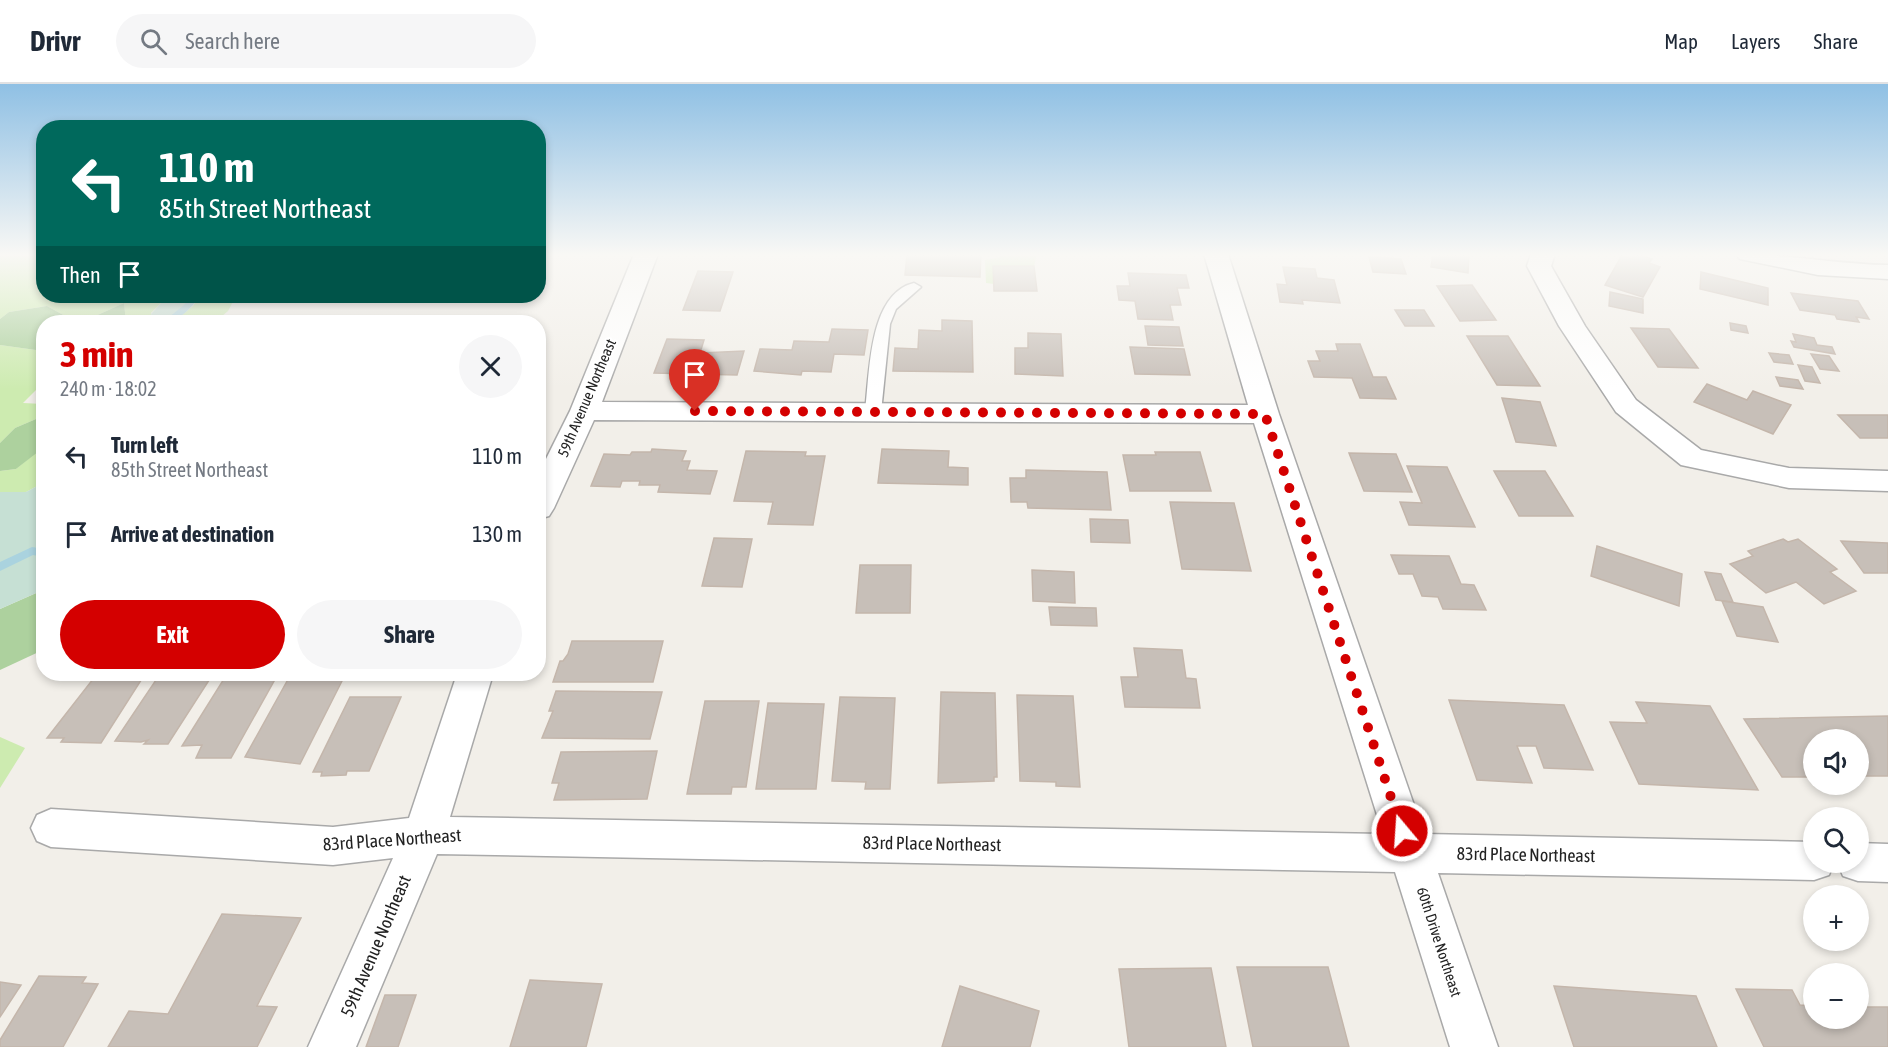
<!DOCTYPE html>
<html lang="en">
<head>
<meta charset="utf-8">
<style>
  body { margin:0; font-family:"Asap Condensed",sans-serif; background:#f6f6f7; color:#1f2937; height:100vh; display:flex; flex-direction:column; font-size:22px; white-space:nowrap }
  * { box-sizing:border-box; margin:0 }
  p { font-size:20px; color:#747a83 }
  .icon { flex:none; width:33px; height:33px; fill:none; stroke:currentColor; stroke-width:2; stroke-linecap:round; stroke-linejoin:round }
  .map { position:relative; flex:1; overflow:hidden }
  .details { position:absolute; left:36px; top:231px; width:510px; height:366px; display:flex; flex-direction:column; background:#fff; border-radius:24px; box-shadow:0 3px 9px #0003 }
  .details>* { flex:none }
  .hud { position:absolute; left:36px; top:36px; width:510px; height:183px; border-radius:24px; box-shadow:0 3px 9px #0003; background:#00695c; color:#fff; overflow:hidden }
  .controls { position:absolute; left:1803px; top:645px; display:grid; gap:12px }
  .controls a { display:grid; place-items:center; width:66px; height:66px; border-radius:50%; background:#fff; box-shadow:0 3px 9px #0003; font-size:30px }
  .pin { position:absolute; display:grid; place-items:center; width:51px; height:51px; color:#fff; margin:-62px -26px; border-radius:50% 50% 50% 0; rotate:-45deg; box-shadow:0 0 6px #0007 }
  .pin .icon { rotate:45deg }
  .me { position:absolute; width:66px; margin:-33px; rotate:342deg; stroke-linejoin:round; filter:drop-shadow(0 0 4px #0008) }
  .turn { display:flex; align-items:center; gap:21px; height:126px; padding:0 24px; font-size:27px }
  .turn .icon { width:78px; height:78px; stroke-width:2.5 }
  .turn b { display:block; font-size:42px; line-height:51px }
  .then { display:flex; align-items:center; height:57px; padding:0 24px; background:#0003; gap:12px; font-size:22px }
  .round { display:grid; place-items:center; flex:none; width:63px; height:63px; border-radius:32px; background:#f6f6f7 }
  .head { display:flex; align-items:center; justify-content:space-between; height:102px; padding:0 24px }
  h1 { font-size:36px; font-weight:700; line-height:45px; color:#d40000 }
  .button { display:flex; gap:12px; margin-top:auto; padding:12px 24px }
  .button a { flex:1; height:69px; border-radius:36px; background:#d40000; color:#fff; font-size:24px; font-weight:700; line-height:69px; text-align:center }
  .button a+a { background:#f6f6f7; color:#1f2937 }
  ul { padding:0; list-style:none }
  li { display:flex; align-items:center; gap:18px; height:78px; padding:0 24px }
  li div { flex:1 }
  li b { display:block; font-size:22px }
  li em { font-style:normal }
  header { display:flex; align-items:center; gap:36px; box-sizing:border-box; height:84px; padding:0 30px; background:#fff; border-bottom:2px solid #e0e1e3 }
  header strong { font-size:28px }
  nav { display:flex; gap:33px; margin-inline-start:auto; font-size:21px }
  .search { width:420px; height:54px; background:#f6f6f7; display:flex; align-items:center; gap:15px; box-sizing:border-box; padding:0 21px; border-radius:33px; color:#747a83; font-size:22px }
  .map>svg:first-child { display:block }
  .grass { fill:#cdebb0 }
  .forest { fill:#add19e }
  .wetland { fill:#c6e0d4 }
  .lines { fill:none; stroke-linecap:round; stroke-linejoin:round }
  .stream { fill:#aad3df; fill-rule:evenodd }
  .building { fill:#c7bfb8; stroke:#c4b6ab; stroke-width:1.5 }
  .service-casing { stroke:#a9a9a9; stroke-width:3 }
  .minor-casing { stroke:#a9a9a9; stroke-width:3 }
  .service { fill:#fff; fill-rule:evenodd }
  .minor { fill:#fff; fill-rule:evenodd }
  .route { stroke:#d40000; stroke-width:10; stroke-dasharray:0 18 }
  .labels { text-anchor:middle; stroke-width:4.5; stroke-linejoin:round; paint-order:stroke }
  .street-label { font-size:15px; fill:#222; stroke:#fff }
  .near-street-label { font-size:18px; fill:#222; stroke:#fff }
</style>
</head>
<body>
<header>
<strong>Drivr</strong>
<div class="search"><svg class="icon" aria-label="search" viewBox="0 0 24 24"><circle cx="10" cy="10" r="6"/><path d="M15 15l6 6"/></svg>Search here</div>
<nav><a>Map</a><a>Layers</a><a>Share</a></nav>
</header>
<div class="map">
<svg width="1888" height="963" viewBox="0 0 1888 963">
  <rect width="100%" height="100%" fill="#f2efe9"/>
  <g class="grass">
    <path d="M 0,170 L 43,170 L 44,212 L 168,212 L 151,229 L 154,238 L 126,238 L 124,219 L 91,234 L 67,233 L 47,222 L 9,228 L 0,235 Z"/>
    <path d="M 1000,170 L 1037,170 L 1034,182 L 993,182 L 994,200 L 986,199 L 985,176 L 1001,173 Z"/>
    <path d="M 199,212 L 236,212 L 228,227 L 215,238 L 173,238 L 193,222 Z"/>
    <path d="M 0,261 L 43,267 L 43,299 L 23,319 L 43,320 L 43,332 L 15,344 L 0,359 Z"/>
    <path d="M 43,363 L 43,399 L 26,408 L 0,408 L 0,387 L 16,385 Z"/>
    <path d="M 0,653 L 25,664 L 0,704 Z"/>
  </g>
  <g class="forest">
    <path d="M 124,219 L 126,238 L 44,238 L 43,267 L 0,261 L 0,235 L 9,228 L 47,222 L 67,233 L 91,234 Z"/>
    <path d="M 43,332 L 43,364 L 16,385 L 0,387 L 0,359 L 15,344 Z"/>
    <path d="M 43,506 L 43,566 L 0,586 L 0,525 Z"/>
  </g>
  <g class="wetland">
    <path d="M 168,212 L 199,212 C 188,230 175,239 154,238 L 151,230 Z"/>
    <path d="M 43,399 L 43,506 L 0,525 L 0,408 L 26,408 Z"/>
  </g>
  <g class="lines">
    <g class="stream">
      <path d="M 192,212 L 200,212 C 191,224 179,238 163,238 L 184,221 Z"/>
      <path d="M 32,463 L 44,465 L 44,473 L 33,471 L 0,487 L 0,478 Z"/>
    </g>
  </g>
  <g class="building">
    <path d="M 907,170 L 981,170 L 980,193 L 905,191 Z"/>
    <path d="M 1433,170 L 1469,170 L 1468,189 L 1431,183 Z"/>
    <path d="M 1635,170 L 1652,175 L 1649,179 L 1660,183 L 1643,213 L 1605,201 L 1622,171 L 1632,175 Z"/>
    <path d="M 1369,173 L 1401,175 L 1406,190 L 1373,188 Z"/>
    <path d="M 993,182 L 1034,182 L 1037,207 L 994,207 Z"/>
    <path d="M 1283,183 L 1315,185 L 1317,194 L 1334,196 L 1340,219 L 1302,216 L 1303,220 L 1280,218 L 1277,200 L 1287,201 Z"/>
    <path d="M 698,187 L 733,188 L 720,227 L 683,226 Z"/>
    <path d="M 1701,188 L 1768,204 L 1768,221 L 1700,205 Z"/>
    <path d="M 1128,189 L 1186,191 L 1189,204 L 1177,204 L 1181,221 L 1170,221 L 1173,236 L 1138,235 L 1135,217 L 1119,216 L 1117,202 L 1130,202 Z"/>
    <path d="M 1472,201 L 1496,236 L 1460,237 L 1437,202 Z"/>
    <path d="M 1610,208 L 1643,215 L 1643,229 L 1609,222 Z"/>
    <path d="M 1791,209 L 1858,217 L 1869,235 L 1856,233 L 1859,238 L 1837,235 L 1835,231 L 1800,226 Z"/>
    <path d="M 1395,226 L 1424,226 L 1434,242 L 1405,242 Z"/>
    <path d="M 942,236 L 972,237 L 973,288 L 893,287 L 895,264 L 918,265 L 919,246 L 942,247 Z"/>
    <path d="M 1730,239 L 1746,242 L 1748,249 L 1731,246 Z"/>
    <path d="M 1145,242 L 1179,243 L 1183,262 L 1148,261 Z"/>
    <path d="M 1631,244 L 1669,245 L 1698,284 L 1658,283 Z"/>
    <path d="M 832,245 L 868,246 L 864,271 L 834,270 L 831,288 L 802,287 L 801,291 L 754,287 L 760,265 L 792,266 L 794,257 L 829,258 Z"/>
    <path d="M 1028,249 L 1061,250 L 1063,292 L 1015,290 L 1015,264 L 1028,264 Z"/>
    <path d="M 1793,250 L 1814,254 L 1817,261 L 1832,263 L 1835,270 L 1794,263 L 1791,257 L 1796,258 Z"/>
    <path d="M 1467,252 L 1508,252 L 1540,302 L 1497,301 Z"/>
    <path d="M 667,255 L 704,256 L 700,269 L 744,267 L 737,291 L 654,289 Z"/>
    <path d="M 1336,260 L 1360,260 L 1373,293 L 1386,293 L 1396,315 L 1360,314 L 1352,294 L 1314,293 L 1308,277 L 1320,277 L 1316,267 L 1338,267 Z"/>
    <path d="M 1130,263 L 1184,265 L 1190,291 L 1135,290 Z"/>
    <path d="M 1769,269 L 1789,271 L 1793,280 L 1774,278 Z"/>
    <path d="M 1811,270 L 1829,272 L 1839,287 L 1820,285 Z"/>
    <path d="M 1798,281 L 1812,283 L 1820,299 L 1805,297 Z"/>
    <path d="M 1776,293 L 1798,296 L 1803,305 L 1780,302 Z"/>
    <path d="M 1707,300 L 1747,316 L 1753,307 L 1791,321 L 1773,350 L 1694,318 Z"/>
    <path d="M 1502,314 L 1540,318 L 1556,362 L 1516,358 Z"/>
    <path d="M 1838,331 L 1888,331 L 1888,354 L 1860,354 Z"/>
    <path d="M 652,365 L 686,367 L 682,377 L 690,377 L 687,386 L 717,387 L 710,410 L 658,408 L 660,401 L 639,401 L 640,397 L 622,397 L 620,403 L 591,402 L 604,370 L 630,371 L 632,368 L 651,368 Z"/>
    <path d="M 882,365 L 949,367 L 948,383 L 968,384 L 968,401 L 878,399 Z"/>
    <path d="M 746,367 L 806,368 L 805,372 L 825,372 L 813,441 L 768,440 L 773,418 L 734,417 Z"/>
    <path d="M 1155,368 L 1200,368 L 1211,407 L 1130,407 L 1123,371 L 1156,371 Z"/>
    <path d="M 1349,369 L 1396,370 L 1412,408 L 1364,407 Z"/>
    <path d="M 1407,382 L 1447,383 L 1475,443 L 1409,441 L 1400,418 L 1422,419 Z"/>
    <path d="M 1026,386 L 1107,388 L 1111,426 L 1028,424 L 1027,418 L 1011,418 L 1010,394 L 1026,394 Z"/>
    <path d="M 1494,387 L 1545,387 L 1573,432 L 1519,432 Z"/>
    <path d="M 1170,418 L 1234,419 L 1251,487 L 1182,485 Z"/>
    <path d="M 1090,435 L 1128,436 L 1130,459 L 1091,458 Z"/>
    <path d="M 714,454 L 752,455 L 742,503 L 702,502 Z"/>
    <path d="M 1783,455 L 1788,458 L 1798,455 L 1837,485 L 1830,488 L 1856,507 L 1824,520 L 1796,498 L 1766,509 L 1730,480 L 1753,472 L 1748,467 Z"/>
    <path d="M 1841,457 L 1888,459 L 1888,489 L 1864,489 Z"/>
    <path d="M 1597,462 L 1682,490 L 1679,522 L 1591,492 Z"/>
    <path d="M 1391,471 L 1449,472 L 1461,500 L 1474,501 L 1486,526 L 1443,525 L 1438,513 L 1422,512 L 1413,490 L 1399,490 Z"/>
    <path d="M 860,481 L 911,481 L 910,529 L 856,529 Z"/>
    <path d="M 1032,486 L 1074,488 L 1075,519 L 1033,517 Z"/>
    <path d="M 1705,488 L 1721,490 L 1733,518 L 1716,516 Z"/>
    <path d="M 1722,517 L 1763,523 L 1778,558 L 1737,552 Z"/>
    <path d="M 1049,523 L 1096,524 L 1097,542 L 1051,541 Z"/>
    <path d="M 572,557 L 663,557 L 653,598 L 553,598 L 560,577 L 563,577 L 568,570 Z"/>
    <path d="M 1134,564 L 1182,566 L 1186,594 L 1196,595 L 1200,624 L 1125,623 L 1121,593 L 1138,593 Z"/>
    <path d="M 97,590 L 145,590 L 101,659 L 61,658 L 64,654 L 47,654 Z"/>
    <path d="M 160,590 L 213,590 L 168,660 L 144,660 L 148,656 L 141,658 L 115,657 Z"/>
    <path d="M 227,590 L 278,590 L 231,674 L 196,674 L 202,661 L 182,662 Z"/>
    <path d="M 291,590 L 345,591 L 300,680 L 245,673 Z"/>
    <path d="M 556,607 L 662,608 L 650,655 L 542,654 L 553,627 L 549,627 Z"/>
    <path d="M 941,608 L 995,609 L 997,693 L 994,693 L 994,697 L 938,699 Z"/>
    <path d="M 1017,611 L 1073,612 L 1080,703 L 1056,702 L 1056,698 L 1020,697 Z"/>
    <path d="M 350,613 L 401,613 L 369,687 L 347,687 L 346,691 L 321,692 L 322,688 L 313,688 Z"/>
    <path d="M 840,613 L 895,614 L 890,705 L 865,705 L 866,698 L 832,697 Z"/>
    <path d="M 1449,616 L 1564,621 L 1593,686 L 1544,684 L 1536,662 L 1517,662 L 1532,699 L 1477,696 Z"/>
    <path d="M 705,617 L 759,617 L 746,703 L 732,703 L 731,710 L 687,710 Z"/>
    <path d="M 1636,618 L 1710,622 L 1758,706 L 1639,700 L 1610,638 L 1647,639 Z"/>
    <path d="M 768,619 L 824,620 L 816,705 L 756,705 Z"/>
    <path d="M 1888,632 L 1888,692 L 1858,692 L 1858,656 L 1814,656 L 1814,693 L 1782,693 L 1744,635 Z"/>
    <path d="M 657,667 L 647,715 L 554,716 L 559,699 L 552,699 L 561,668 Z"/>
    <path d="M 222,830 L 301,834 L 257,922 L 277,923 L 257,963 L 108,963 L 129,927 L 168,930 Z"/>
    <path d="M 1237,883 L 1328,883 L 1349,963 L 1253,963 Z"/>
    <path d="M 1211,884 L 1226,963 L 1129,963 L 1119,885 Z"/>
    <path d="M 39,892 L 86,893 L 82,899 L 98,900 L 63,963 L 0,963 L 0,956 Z"/>
    <path d="M 530,896 L 602,900 L 586,963 L 510,963 Z"/>
    <path d="M 0,898 L 21,901 L 0,933 Z"/>
    <path d="M 960,902 L 1039,927 L 1030,963 L 942,963 Z"/>
    <path d="M 1554,902 L 1696,912 L 1717,963 L 1574,963 Z"/>
    <path d="M 1736,905 L 1792,906 L 1800,921 L 1814,922 L 1814,934 L 1858,934 L 1858,923 L 1888,923 L 1888,963 L 1764,963 Z"/>
    <path d="M 385,911 L 416,911 L 398,963 L 366,963 Z"/>
  </g>
  <g class="lines">
    <g class="service-casing">
      <path id="service" d="M 914,199 L 921,203 L 896,225 L 890,240 L 881,328 L 873,333 L 868,331 L 865,328 C 870,290 868,210 914,199 Z"/>
    </g>
    <g class="minor-casing">
      <g id="minor">
        <path d="M 634,170 L 658,170 L 602,318 L 1248,321 L 1204,170 L 1228,170 L 1279,330 L 1424,750 L 1814,758 L 1814,778 L 1834,778 L 1829,791 L 1814,796 L 1438,789 L 1498,963 L 1450,963 L 1395,788 L 437,770 L 356,963 L 308,963 L 393,774 L 333,781 L 51,763 L 37,757 L 31,744 L 37,731 L 51,725 L 333,743 L 409,734 L 457,590 L 493,590 L 450,733 L 1383,750 L 1254,339 L 594,336 L 554,424 L 549,432 L 538,435 L 538,391 L 570,327 Z"/>
        <path d="M 1531,170 L 1555,170 L 1551,182 L 1585,242 L 1636,316 L 1701,366 L 1789,384 L 1888,387 L 1888,407 L 1789,404 L 1681,381 L 1616,328 L 1559,242 L 1527,182 Z"/>
        <path d="M 1736,170 C 1787,170 1837,180 1888,181 L 1888,195 L 1818,191 L 1740,175 Z"/>
        <path d="M 1858,759 L 1888,760 L 1888,798 L 1858,797 L 1843,792 L 1837,778 L 1858,778 Z"/>
      </g>
    </g>
    <use href="#service" class="service"/>
    <use href="#minor" class="minor"/>
  </g>
  <linearGradient id="sky" x2="0" y2="1"><stop stop-color="#8fc0e4"/><stop offset="0.56" stop-color="#f9f8f5"/><stop offset="1" stop-color="#f9f8f5" stop-opacity="0"/></linearGradient>
  <rect width="1888" height="305" fill="url(#sky)"/>
  <g class="lines">
    <path class="route" d="M 695,327 L 1265,330 L 1402,747"/>
  </g>
  <g class="labels">
    <g class="street-label">
      <text transform="translate(587 314) rotate(-67)" y="5">59th Avenue Northeast</text>
      <text transform="translate(1439 858) rotate(72)" y="5">60th Drive Northeast</text>
    </g>
    <g class="near-street-label">
      <text transform="translate(392 756) rotate(-4)" y="6">83rd Place Northeast</text>
      <text transform="translate(932 760) rotate(1)" y="6">83rd Place Northeast</text>
      <text transform="translate(1526 771) rotate(1)" y="6">83rd Place Northeast</text>
      <text transform="translate(376 862) rotate(-67)" y="6">59th Avenue Northeast</text>
    </g>
  </g>
</svg>
<div class="controls">
<a><svg class="icon" aria-label="sound" viewBox="0 0 24 24"><path d="M4 9h4l5-4v14l-5-4H4zM17 9q2 3 0 6"/></svg></a>
<a><svg class="icon" aria-label="search" viewBox="0 0 24 24"><circle cx="10" cy="10" r="6"/><path d="M15 15l6 6"/></svg></a>
<a>+</a>
<a>−</a>
</div>
<div class="pin" style="left:695px;top:327px;background:#d93025"><svg class="icon" aria-label="arrive" viewBox="0 0 24 24"><path d="M6 21V4h12l-3 4 3 4H6"/></svg></div>
<svg class="me" style="left:1402px;top:747px" viewBox="-20 -20 40 40"><circle r="17" fill="#d40000" stroke="#fff" stroke-width="3"/><path d="M0-11L8 9 0 5-8 9z" fill="#fff"/></svg>
<div class="hud">
<div class="turn"><svg class="icon" aria-label="left" viewBox="0 0 24 24"><path d="M17 20v-9H6M10 6l-5 5 5 5"/></svg><div><b>110 m</b>85th Street Northeast</div></div>
<div class="then">Then<svg class="icon" aria-label="arrive" viewBox="0 0 24 24"><path d="M6 21V4h12l-3 4 3 4H6"/></svg></div>
</div>
<section class="details">
<div class="head"><div><h1>3 min</h1><p>240 m · 18:02</p></div><a class="round"><svg class="icon" aria-label="close" viewBox="0 0 24 24"><path d="M6 6l12 12M18 6L6 18"/></svg></a></div>
<ul>
<li><svg class="icon" aria-label="left" viewBox="0 0 24 24"><path d="M17 20v-9H6M10 6l-5 5 5 5"/></svg><div><b>Turn left</b><p>85th Street Northeast</p></div><em>110 m</em></li>
<li><svg class="icon" aria-label="arrive" viewBox="0 0 24 24"><path d="M6 21V4h12l-3 4 3 4H6"/></svg><div><b>Arrive at destination</b></div><em>130 m</em></li>
</ul>
<div class="button"><a>Exit</a><a>Share</a></div>
</section>
</div>
</body>
</html>
